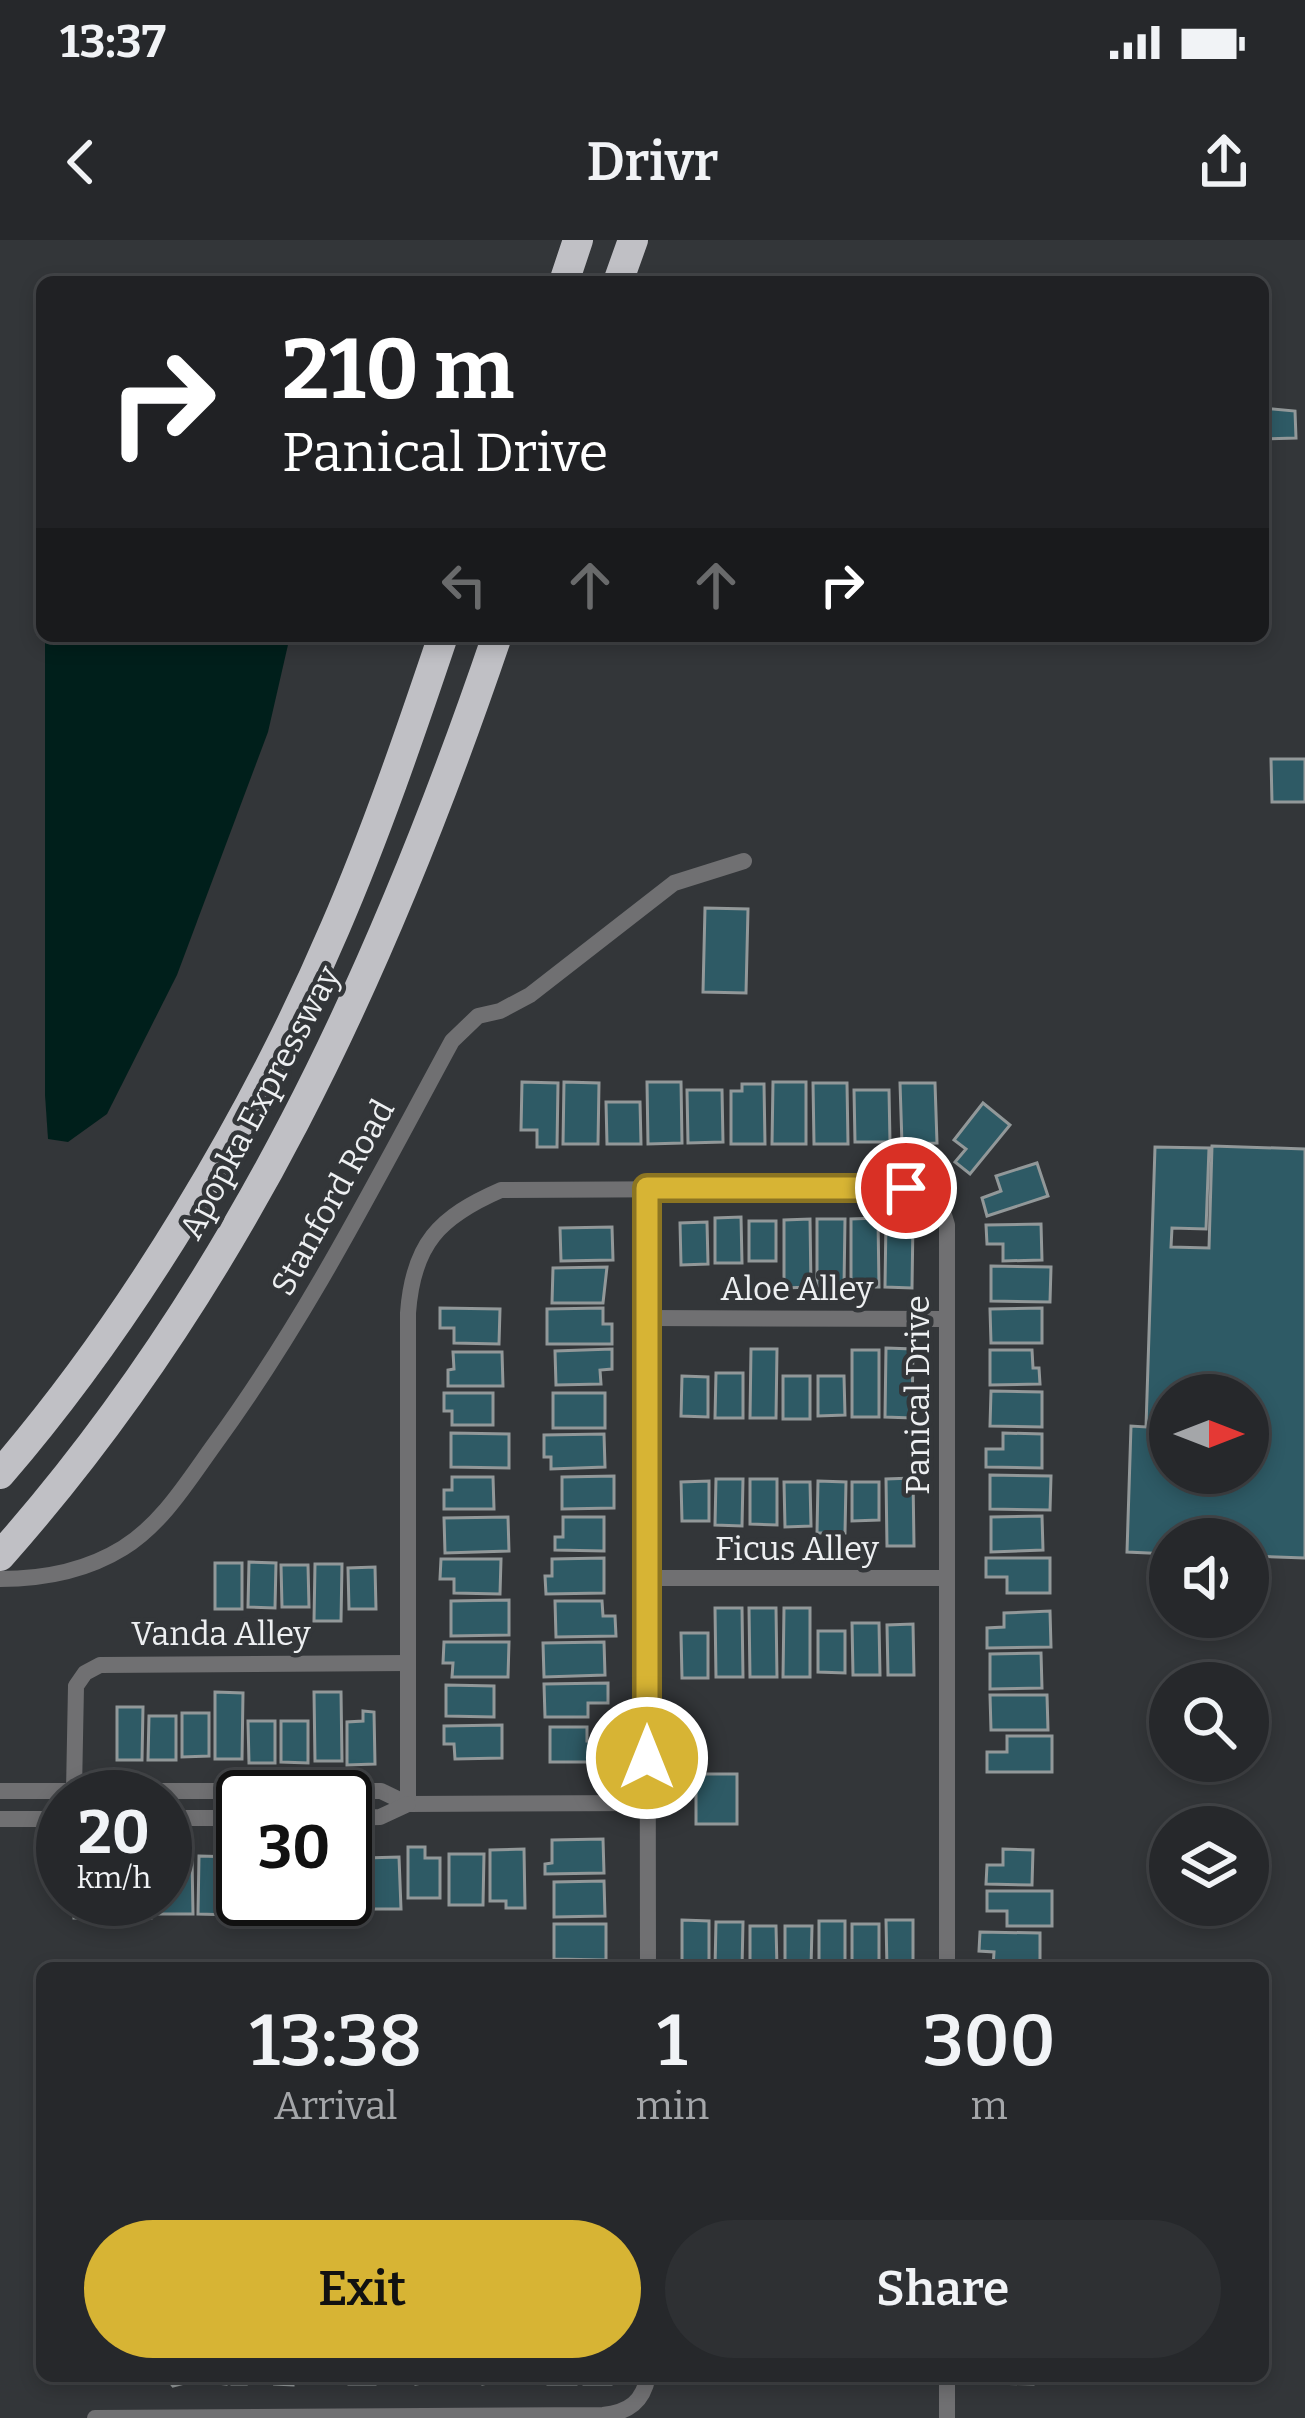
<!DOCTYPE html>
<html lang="en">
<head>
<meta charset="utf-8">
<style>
  body { margin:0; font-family:Bitter,serif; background:#2e3033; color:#f1f3f6; height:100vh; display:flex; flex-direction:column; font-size:45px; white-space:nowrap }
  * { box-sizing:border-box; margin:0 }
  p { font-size:39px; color:#a4a6a9 }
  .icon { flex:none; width:66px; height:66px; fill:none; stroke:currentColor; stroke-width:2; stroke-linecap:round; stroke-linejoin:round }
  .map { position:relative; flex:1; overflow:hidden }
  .drawer { position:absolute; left:36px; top:1722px; width:1233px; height:420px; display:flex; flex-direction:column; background:#26282b; border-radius:18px; box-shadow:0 6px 18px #0003,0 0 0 3px #424447 }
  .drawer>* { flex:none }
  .hud { position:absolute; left:36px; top:36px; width:1233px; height:366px; border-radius:18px; box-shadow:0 6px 18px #0003,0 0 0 3px #424447; background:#202124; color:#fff; overflow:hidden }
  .needle { width:78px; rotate:90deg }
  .fabs { position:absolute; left:1149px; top:1134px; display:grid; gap:24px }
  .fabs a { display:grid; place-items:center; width:120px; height:120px; border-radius:50%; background:#26282b; box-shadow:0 6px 18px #0003,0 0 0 3px #424447; font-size:60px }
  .speed { position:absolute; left:36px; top:1530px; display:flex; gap:24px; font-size:60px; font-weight:700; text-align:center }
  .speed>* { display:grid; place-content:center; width:156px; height:156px; border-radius:50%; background:#26282b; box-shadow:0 6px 18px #0003,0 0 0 3px #424447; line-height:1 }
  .speed small { font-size:30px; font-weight:400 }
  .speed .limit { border:6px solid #111; border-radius:18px; background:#fff; color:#111 }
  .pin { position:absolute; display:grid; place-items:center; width:102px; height:102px; color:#fff; margin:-51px; border:6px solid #fff; border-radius:50%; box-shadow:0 3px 12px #0007 }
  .me { position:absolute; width:132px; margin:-66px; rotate:0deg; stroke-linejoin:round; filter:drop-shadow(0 0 9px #0008) }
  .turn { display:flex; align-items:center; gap:42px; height:252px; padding:0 48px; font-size:54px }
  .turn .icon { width:156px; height:156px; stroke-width:2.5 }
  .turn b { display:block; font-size:84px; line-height:102px }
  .lanes { display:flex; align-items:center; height:114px; padding:0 48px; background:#0003; justify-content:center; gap:60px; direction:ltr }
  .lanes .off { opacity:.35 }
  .eta { display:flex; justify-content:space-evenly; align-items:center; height:204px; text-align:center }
  .eta b { font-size:72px; font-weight:600; line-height:84px }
  .primary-button { display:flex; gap:24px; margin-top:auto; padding:24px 48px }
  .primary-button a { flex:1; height:138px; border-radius:72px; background:#d7b434; color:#111; font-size:48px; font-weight:600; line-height:138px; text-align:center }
  .primary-button a+a { background:#2e3033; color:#f1f3f6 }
  .status { display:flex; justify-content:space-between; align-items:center; height:84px; padding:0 60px; background:#26282b; direction:ltr }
  .status svg { height:33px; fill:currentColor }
  header { display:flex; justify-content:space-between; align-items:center; height:156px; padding:0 48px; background:#26282b; font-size:54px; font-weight:600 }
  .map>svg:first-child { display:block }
  .water { fill:#001f1b }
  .building { fill:#2e5a65; stroke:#929899; stroke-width:3; fill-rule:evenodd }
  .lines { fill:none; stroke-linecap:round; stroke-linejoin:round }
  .street { stroke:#707072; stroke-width:16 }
  .highway { stroke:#c0c0c5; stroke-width:30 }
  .route-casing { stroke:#8c7522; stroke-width:30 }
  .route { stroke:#d7b434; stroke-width:21 }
  .labels { text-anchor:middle; stroke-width:9; stroke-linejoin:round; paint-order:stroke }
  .street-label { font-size:33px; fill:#edeff1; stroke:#333639 }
</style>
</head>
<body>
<div class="status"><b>13:37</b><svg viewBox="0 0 49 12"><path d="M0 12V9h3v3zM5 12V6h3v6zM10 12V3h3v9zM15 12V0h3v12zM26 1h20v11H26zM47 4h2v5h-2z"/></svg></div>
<header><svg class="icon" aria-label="back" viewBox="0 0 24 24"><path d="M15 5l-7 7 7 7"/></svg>Drivr<svg class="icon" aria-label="share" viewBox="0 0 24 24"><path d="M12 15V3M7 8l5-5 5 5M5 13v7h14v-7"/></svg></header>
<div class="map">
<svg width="1305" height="2178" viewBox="0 0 1305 2178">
  <rect width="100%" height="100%" fill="#333639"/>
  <path class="water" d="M 45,396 L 290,396 L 268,492 L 177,735 L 107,874 L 68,902 L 48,899 L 45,855 Z"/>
  <g class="building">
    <path d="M 1263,168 L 1295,171 L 1296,198 L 1263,199 Z"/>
    <path d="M 1271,519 L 1305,519 L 1305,562 L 1272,562 Z"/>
    <path d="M 705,668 L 748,669 L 746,753 L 703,752 Z"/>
    <path d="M 522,842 L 558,843 L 557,907 L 537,907 L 537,890 L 521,890 Z"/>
    <path d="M 564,842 L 599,843 L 598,904 L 563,904 Z"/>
    <path d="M 647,842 L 681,842 L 682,903 L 648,904 Z"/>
    <path d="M 773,842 L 806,842 L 806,904 L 772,904 Z"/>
    <path d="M 813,843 L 847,843 L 848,904 L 814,904 Z"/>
    <path d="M 900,843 L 935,843 L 937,903 L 902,904 Z"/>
    <path d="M 742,844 L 764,844 L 765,904 L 731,904 L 731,851 L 742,851 Z"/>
    <path d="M 687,850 L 722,850 L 723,902 L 688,903 Z"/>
    <path d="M 854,850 L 889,850 L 890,902 L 855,902 Z"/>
    <path d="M 606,862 L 640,862 L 641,904 L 607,904 Z"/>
    <path d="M 983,863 L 1010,885 L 970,934 L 955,922 L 966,909 L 954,900 Z"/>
    <path d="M 1212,906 L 1305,909 L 1305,1318 L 1248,1316 L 1248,1299 L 1170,1299 L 1170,1314 L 1127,1312 L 1131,1186 L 1146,1187 L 1155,907 L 1209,908 L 1206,989 L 1172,988 L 1171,1007 L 1209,1008 ZM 1170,1155 L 1248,1155 L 1248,1233 L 1170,1233 Z"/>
    <path d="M 1037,923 L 1048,956 L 987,976 L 982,958 L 1001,951 L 996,936 Z"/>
    <path d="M 741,977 L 742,1023 L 715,1023 L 715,978 Z"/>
    <path d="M 878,978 L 879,1047 L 851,1047 L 851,979 Z"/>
    <path d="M 810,979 L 811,1047 L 784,1048 L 784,980 Z"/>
    <path d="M 817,979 L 845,979 L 844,1047 L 817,1046 Z"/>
    <path d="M 886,980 L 913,981 L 912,1048 L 885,1047 Z"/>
    <rect x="749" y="981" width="27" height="40"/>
    <path d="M 707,982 L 708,1024 L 681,1025 L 680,983 Z"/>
    <path d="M 1041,984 L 1042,1020 L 1003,1021 L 1003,1004 L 987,1004 L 986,985 Z"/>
    <path d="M 612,987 L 613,1020 L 561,1021 L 560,988 Z"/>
    <path d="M 991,1026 L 1051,1027 L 1050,1062 L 991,1061 Z"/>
    <path d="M 607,1027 L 603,1063 L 552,1063 L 553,1028 Z"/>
    <path d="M 440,1068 L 500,1069 L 499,1104 L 454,1103 L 454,1088 L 440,1088 Z"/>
    <path d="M 603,1068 L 603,1084 L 612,1084 L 612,1104 L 547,1104 L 547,1069 Z"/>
    <path d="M 1042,1068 L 1042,1103 L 991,1103 L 990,1069 Z"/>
    <path d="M 886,1108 L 913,1109 L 912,1178 L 885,1177 Z"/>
    <path d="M 612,1109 L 612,1129 L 600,1130 L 601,1144 L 556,1145 L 555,1111 Z"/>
    <path d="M 751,1109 L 777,1109 L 776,1178 L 750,1178 Z"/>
    <rect x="852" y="1110" width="27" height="67"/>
    <path d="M 990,1110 L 1032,1110 L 1033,1128 L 1039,1128 L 1040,1144 L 990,1145 Z"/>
    <path d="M 453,1112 L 502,1112 L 503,1146 L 448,1146 L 448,1130 L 454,1129 Z"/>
    <path d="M 716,1133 L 743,1133 L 743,1178 L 715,1178 Z"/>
    <path d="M 682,1136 L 708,1137 L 708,1177 L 681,1176 Z"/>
    <rect x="783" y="1136" width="27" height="43"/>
    <path d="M 818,1136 L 844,1136 L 845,1175 L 818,1176 Z"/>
    <path d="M 991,1151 L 1042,1152 L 1042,1187 L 990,1186 Z"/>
    <path d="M 444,1153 L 493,1153 L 493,1185 L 452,1185 L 452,1171 L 444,1171 Z"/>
    <rect x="553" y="1153" width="52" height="35"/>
    <path d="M 451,1193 L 509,1194 L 509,1228 L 451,1227 Z"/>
    <path d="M 1003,1193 L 1042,1194 L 1042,1228 L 986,1227 L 986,1209 L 1003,1209 Z"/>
    <path d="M 604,1194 L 605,1227 L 551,1229 L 551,1217 L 544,1217 L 544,1195 Z"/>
    <path d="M 990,1235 L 1051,1236 L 1050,1270 L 990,1269 Z"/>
    <path d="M 614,1236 L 614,1268 L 562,1269 L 562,1237 Z"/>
    <path d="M 452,1237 L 493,1237 L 494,1269 L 444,1269 L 444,1250 L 452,1250 Z"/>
    <path d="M 913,1238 L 914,1306 L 887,1306 L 886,1239 Z"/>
    <path d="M 716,1239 L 743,1239 L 742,1286 L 715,1285 Z"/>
    <path d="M 750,1239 L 777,1239 L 777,1285 L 750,1284 Z"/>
    <path d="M 709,1241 L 709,1281 L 682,1281 L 681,1242 Z"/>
    <path d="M 818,1241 L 846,1242 L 845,1293 L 817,1293 Z"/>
    <path d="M 784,1242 L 810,1242 L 811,1286 L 785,1287 Z"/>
    <path d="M 852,1242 L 879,1242 L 879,1280 L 852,1281 Z"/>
    <path d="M 1042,1276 L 1043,1310 L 991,1312 L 991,1277 Z"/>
    <path d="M 508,1277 L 509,1311 L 445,1313 L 444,1278 Z"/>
    <path d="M 563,1277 L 604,1277 L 604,1311 L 555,1310 L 555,1297 L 563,1297 Z"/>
    <path d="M 604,1318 L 604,1353 L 546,1354 L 545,1336 L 552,1336 L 552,1319 Z"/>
    <path d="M 986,1318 L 1050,1318 L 1050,1353 L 1007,1353 L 1007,1337 L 986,1337 Z"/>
    <path d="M 441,1319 L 501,1319 L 500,1354 L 454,1353 L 454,1339 L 440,1339 Z"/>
    <path d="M 249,1322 L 276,1323 L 275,1368 L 248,1367 Z"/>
    <rect x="215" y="1323" width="27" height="46"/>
    <path d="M 315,1324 L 342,1324 L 341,1381 L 314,1381 Z"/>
    <path d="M 281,1325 L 308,1325 L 309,1367 L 282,1367 Z"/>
    <path d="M 375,1327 L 376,1369 L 349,1369 L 348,1328 Z"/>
    <path d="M 509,1360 L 509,1395 L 451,1396 L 451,1361 Z"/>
    <path d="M 555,1361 L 602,1361 L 603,1376 L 615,1376 L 616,1396 L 556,1397 Z"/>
    <path d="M 715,1368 L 742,1368 L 743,1437 L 716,1437 Z"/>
    <path d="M 749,1368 L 776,1368 L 777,1437 L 750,1437 Z"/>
    <path d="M 784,1368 L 810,1368 L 810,1437 L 783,1437 Z"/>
    <path d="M 1050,1371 L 1051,1407 L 987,1408 L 987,1388 L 1004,1387 L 1004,1373 Z"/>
    <path d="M 852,1383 L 879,1383 L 880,1435 L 853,1435 Z"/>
    <path d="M 913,1384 L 914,1435 L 888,1435 L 887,1385 Z"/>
    <path d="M 818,1391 L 845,1391 L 845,1433 L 818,1432 Z"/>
    <path d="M 681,1393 L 708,1393 L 708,1438 L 682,1438 Z"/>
    <path d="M 444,1402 L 509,1402 L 508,1437 L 452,1437 L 453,1423 L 443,1423 Z"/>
    <path d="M 604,1402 L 605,1435 L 544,1437 L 543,1403 Z"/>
    <path d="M 1041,1413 L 1042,1448 L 990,1449 L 990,1414 Z"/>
    <path d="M 608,1443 L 608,1463 L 588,1463 L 588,1477 L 545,1477 L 544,1444 Z"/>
    <path d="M 446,1445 L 494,1446 L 494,1477 L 446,1476 Z"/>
    <path d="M 215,1452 L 243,1453 L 242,1519 L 215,1519 Z"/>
    <path d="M 314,1452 L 341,1452 L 342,1521 L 315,1521 Z"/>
    <path d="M 990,1455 L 1047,1455 L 1048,1490 L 991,1490 Z"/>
    <path d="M 117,1467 L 143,1467 L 142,1520 L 117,1520 Z"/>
    <path d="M 363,1471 L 374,1472 L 375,1524 L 347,1525 L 347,1482 L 363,1481 Z"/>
    <path d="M 182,1473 L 209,1473 L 209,1516 L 182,1517 Z"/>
    <path d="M 149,1476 L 176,1476 L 176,1520 L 148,1520 Z"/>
    <path d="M 248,1481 L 275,1481 L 275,1523 L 249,1523 Z"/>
    <path d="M 281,1481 L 308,1481 L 308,1523 L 281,1522 Z"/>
    <path d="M 502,1485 L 502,1518 L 455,1519 L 454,1504 L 444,1504 L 444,1486 Z"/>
    <path d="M 550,1487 L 587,1487 L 587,1501 L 608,1502 L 608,1522 L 550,1522 Z"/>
    <path d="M 1007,1496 L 1052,1496 L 1052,1532 L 987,1532 L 987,1512 L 1007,1512 Z"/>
    <rect x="696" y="1534" width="41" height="50"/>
    <path d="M 603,1599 L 604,1633 L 545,1634 L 545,1624 L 552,1623 L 552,1600 Z"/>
    <path d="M 345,1607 L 358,1607 L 359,1665 L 324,1665 L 324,1659 L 345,1659 Z"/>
    <path d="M 408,1607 L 425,1607 L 425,1618 L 440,1618 L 440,1658 L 408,1658 Z"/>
    <path d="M 524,1609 L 525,1668 L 506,1668 L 506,1661 L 490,1661 L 490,1610 Z"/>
    <path d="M 1003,1609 L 1033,1610 L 1032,1645 L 986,1644 L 987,1625 L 1003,1625 Z"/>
    <path d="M 165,1610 L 179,1610 L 179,1618 L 192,1618 L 193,1674 L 157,1674 L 157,1659 L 165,1659 Z"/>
    <path d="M 449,1614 L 484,1614 L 483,1665 L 449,1665 Z"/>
    <path d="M 199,1616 L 234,1617 L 233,1675 L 198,1674 Z"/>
    <path d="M 241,1617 L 243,1659 L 275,1661 L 255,1661 L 255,1667 L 242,1668 Z"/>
    <path d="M 399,1617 L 401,1669 L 366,1669 L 365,1618 Z"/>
    <path d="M 604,1641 L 605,1676 L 554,1677 L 554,1642 Z"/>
    <path d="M 987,1651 L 1052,1651 L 1052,1686 L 1007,1686 L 1007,1671 L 987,1671 Z"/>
    <rect x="74" y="1659" width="35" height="19"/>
    <rect x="115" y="1659" width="36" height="19"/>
    <path d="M 682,1680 L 709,1681 L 709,1728 L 682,1728 Z"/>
    <path d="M 886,1680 L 913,1680 L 913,1728 L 887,1728 Z"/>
    <rect x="819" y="1681" width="26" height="47"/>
    <path d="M 716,1682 L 743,1682 L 742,1728 L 715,1728 Z"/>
    <path d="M 554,1684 L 606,1684 L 606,1720 L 554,1719 Z"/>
    <rect x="852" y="1684" width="27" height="44"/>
    <path d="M 750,1686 L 776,1686 L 777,1728 L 750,1728 Z"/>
    <path d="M 785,1686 L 812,1686 L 811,1728 L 785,1728 Z"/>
    <path d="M 980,1692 L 1040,1693 L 1040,1728 L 993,1728 L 994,1712 L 979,1711 Z"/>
    <path d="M 66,2136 L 92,2136 L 92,2142 L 66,2141 Z"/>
    <path d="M 165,2136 L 192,2136 L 192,2141 L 173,2146 Z"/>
    <path d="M 199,2136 L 226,2136 L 226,2144 L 199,2141 Z"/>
    <path d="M 232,2136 L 259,2136 L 259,2139 L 245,2138 L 246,2144 L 232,2144 Z"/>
    <path d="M 266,2136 L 293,2136 L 293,2145 L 274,2144 Z"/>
    <rect x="349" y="2136" width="26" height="8"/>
    <path d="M 382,2136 L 409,2136 L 409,2143 L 382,2142 Z"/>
    <path d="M 416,2136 L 442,2136 L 442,2140 L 416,2144 Z"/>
    <path d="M 483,2136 L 509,2136 L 509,2139 L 483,2144 Z"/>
    <rect x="516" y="2136" width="26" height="6"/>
    <rect x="548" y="2136" width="28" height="8"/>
    <rect x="584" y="2136" width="27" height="8"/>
    <path d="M 991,2136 L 1033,2136 L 1033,2144 L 991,2143 Z"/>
  </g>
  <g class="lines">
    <g class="street">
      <path d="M 647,948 L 648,1728"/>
      <path d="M 647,1078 L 947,1079"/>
      <path d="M 647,1338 L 947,1338"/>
      <path d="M 0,1339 C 43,1339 86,1331 123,1308 C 162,1284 188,1241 214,1205 C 307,1078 377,939 452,801 L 478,776 L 500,771 L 530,755 L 674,643 L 744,621"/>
      <path d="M 0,1551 L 381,1551 L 408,1564 L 647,1563"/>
      <path d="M 74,1551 L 76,1446 L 85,1433 L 100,1425 L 408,1423"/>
      <path d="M 408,1564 L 408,1073 C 413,1004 439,977 501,950 L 906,948 C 930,952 941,961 947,985 L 947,1728"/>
      <path d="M 165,1578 L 243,1578"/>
      <path d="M 345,1578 L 380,1577 L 408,1564"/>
      <path d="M 0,1579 L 63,1579"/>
      <path d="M 947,2136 L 947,2178"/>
      <path d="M 95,2178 L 603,2175 C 629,2172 643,2162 648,2136"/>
    </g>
    <g class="highway">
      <path d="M 564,42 L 578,0"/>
      <path d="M 618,42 L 633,0"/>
      <path d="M 0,1234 C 133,1080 255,875 335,688 C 376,593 410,494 443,396"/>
      <path d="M 0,1316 C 237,1049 383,731 497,396"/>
    </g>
  </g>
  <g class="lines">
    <g class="route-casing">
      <path id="route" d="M 647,1518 L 647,948 L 906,948"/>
    </g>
    <use href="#route" class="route"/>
  </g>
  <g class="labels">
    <g class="street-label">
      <text transform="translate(259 862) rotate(-62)" y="12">Apopka Expressway</text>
      <text transform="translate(332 957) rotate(-61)" y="12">Stanford Road</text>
      <text x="797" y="1060">Aloe Alley</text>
      <text transform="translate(917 1155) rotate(-90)" y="12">Panical Drive</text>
      <text x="797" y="1320">Ficus Alley</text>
      <text x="221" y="1405">Vanda Alley</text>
    </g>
  </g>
</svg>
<div class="fabs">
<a><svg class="needle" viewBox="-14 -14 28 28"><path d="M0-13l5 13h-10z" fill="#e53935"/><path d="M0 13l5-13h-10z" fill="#a4a6a9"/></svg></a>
<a><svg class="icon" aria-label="sound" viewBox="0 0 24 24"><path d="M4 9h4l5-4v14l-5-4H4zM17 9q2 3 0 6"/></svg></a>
<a><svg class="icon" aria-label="search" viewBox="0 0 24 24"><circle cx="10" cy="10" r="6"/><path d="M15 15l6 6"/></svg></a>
<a><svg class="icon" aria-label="layers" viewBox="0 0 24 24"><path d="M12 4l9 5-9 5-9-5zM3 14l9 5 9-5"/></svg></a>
</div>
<div class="speed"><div>20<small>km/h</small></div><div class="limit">30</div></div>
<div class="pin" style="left:906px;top:948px;background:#d93025"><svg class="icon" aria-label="arrive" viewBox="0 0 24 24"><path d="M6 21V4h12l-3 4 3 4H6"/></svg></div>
<svg class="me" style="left:647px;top:1518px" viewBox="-20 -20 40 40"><circle r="17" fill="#d7b434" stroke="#fff" stroke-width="3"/><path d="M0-11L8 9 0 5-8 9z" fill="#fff"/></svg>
<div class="hud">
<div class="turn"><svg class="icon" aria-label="right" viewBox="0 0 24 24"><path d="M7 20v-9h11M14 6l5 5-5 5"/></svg><div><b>210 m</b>Panical Drive</div></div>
<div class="lanes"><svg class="icon off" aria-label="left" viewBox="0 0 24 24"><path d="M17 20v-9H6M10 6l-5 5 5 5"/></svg><svg class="icon off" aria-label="ahead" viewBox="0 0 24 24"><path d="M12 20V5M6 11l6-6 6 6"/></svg><svg class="icon off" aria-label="ahead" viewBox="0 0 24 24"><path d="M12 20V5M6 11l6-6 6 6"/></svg><svg class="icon" aria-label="right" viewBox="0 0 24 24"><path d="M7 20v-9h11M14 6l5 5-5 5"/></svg></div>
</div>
<section class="drawer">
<div class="eta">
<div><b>13:38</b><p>Arrival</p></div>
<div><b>1</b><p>min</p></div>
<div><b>300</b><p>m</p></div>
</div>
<div class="primary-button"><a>Exit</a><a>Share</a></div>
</section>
</div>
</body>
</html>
